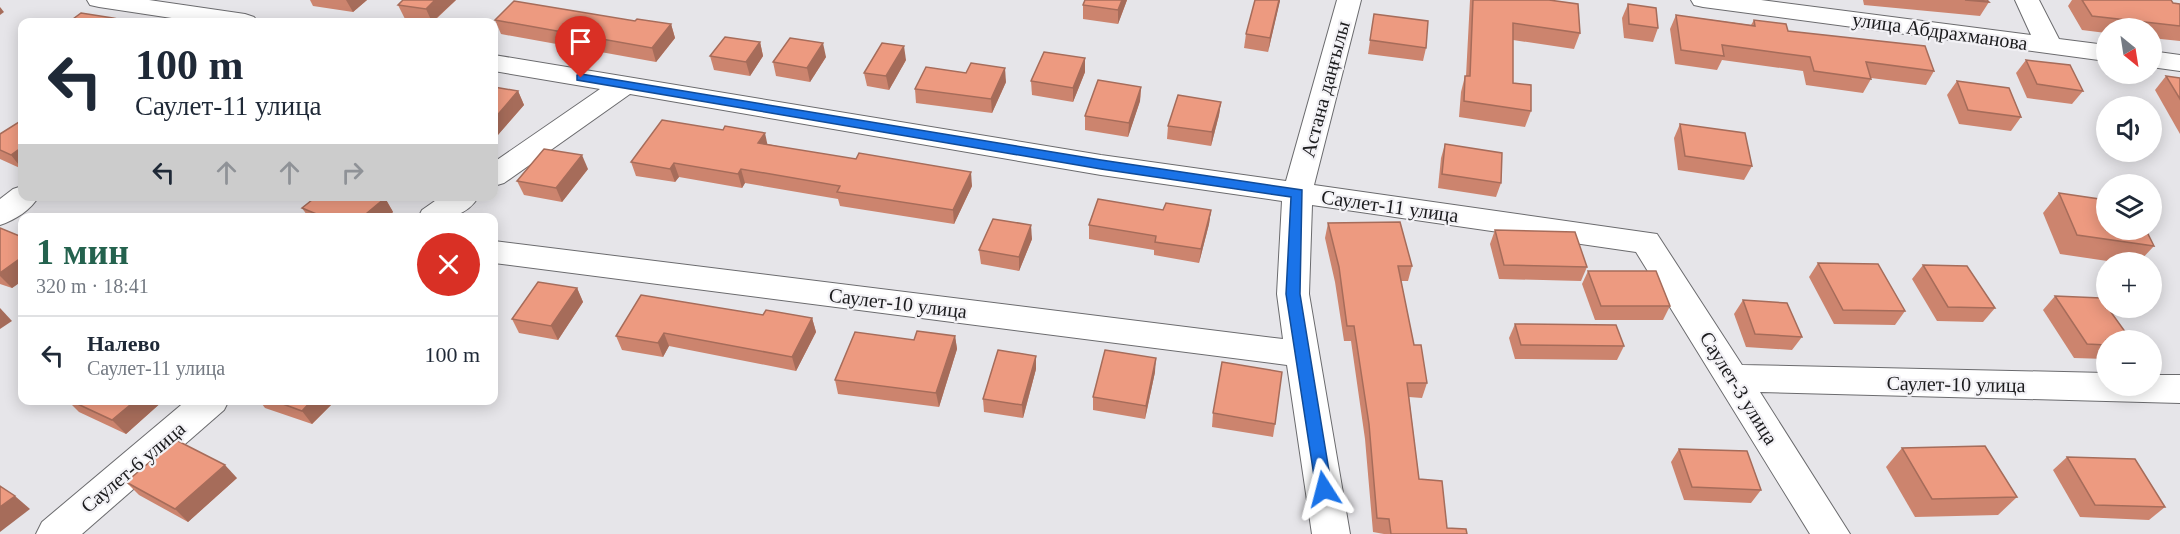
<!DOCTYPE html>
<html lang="ru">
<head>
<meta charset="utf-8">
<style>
  body { margin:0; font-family:Georgia,serif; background:#f6f6f7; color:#1f2937; height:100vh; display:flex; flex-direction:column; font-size:22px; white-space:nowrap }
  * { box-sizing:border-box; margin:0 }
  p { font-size:20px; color:#747a83 }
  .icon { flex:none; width:33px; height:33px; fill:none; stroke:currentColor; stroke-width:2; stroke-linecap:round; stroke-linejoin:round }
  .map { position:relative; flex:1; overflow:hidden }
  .drawer { position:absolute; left:18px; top:213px; width:480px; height:192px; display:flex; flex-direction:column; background:#fff; border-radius:12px; box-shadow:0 3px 15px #0003 }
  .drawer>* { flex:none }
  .top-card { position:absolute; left:18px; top:18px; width:480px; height:183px; border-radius:12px; box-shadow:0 3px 15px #0003; background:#fff; color:#1f2937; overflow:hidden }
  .needle { width:39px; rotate:150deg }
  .tools { position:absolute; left:2096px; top:18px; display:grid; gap:12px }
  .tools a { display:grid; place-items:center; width:66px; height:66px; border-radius:50%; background:#fff; box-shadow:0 3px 15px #0003; font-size:30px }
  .pin { position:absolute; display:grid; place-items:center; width:51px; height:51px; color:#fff; margin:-62px -26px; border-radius:50% 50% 50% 0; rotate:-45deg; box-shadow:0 0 6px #0007 }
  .pin .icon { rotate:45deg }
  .me { position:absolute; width:66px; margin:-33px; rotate:351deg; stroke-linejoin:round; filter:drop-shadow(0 0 4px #0008) }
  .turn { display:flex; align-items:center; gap:21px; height:126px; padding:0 18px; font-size:27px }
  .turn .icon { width:78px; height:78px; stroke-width:2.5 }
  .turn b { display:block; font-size:42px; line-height:51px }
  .lanes { display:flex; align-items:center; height:57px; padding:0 18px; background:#0003; justify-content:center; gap:30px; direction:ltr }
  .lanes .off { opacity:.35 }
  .round { display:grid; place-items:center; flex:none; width:63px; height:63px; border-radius:32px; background:#f6f6f7 }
  .summary { display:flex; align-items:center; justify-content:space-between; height:102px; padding:0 18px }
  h1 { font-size:36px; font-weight:600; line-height:45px; color:#24624e }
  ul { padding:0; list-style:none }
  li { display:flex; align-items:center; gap:18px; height:78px; padding:0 18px; border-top:2px solid #e0e1e3 }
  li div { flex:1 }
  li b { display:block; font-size:22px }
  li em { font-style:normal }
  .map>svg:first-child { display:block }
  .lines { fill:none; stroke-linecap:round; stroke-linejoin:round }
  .minor-casing { stroke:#6b6b6e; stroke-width:2 }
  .minor { fill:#fff; fill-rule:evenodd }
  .wall { fill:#cc846e }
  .shaded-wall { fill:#a66c5a }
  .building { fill:#ed9a80; stroke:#a66c5a; stroke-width:1.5 }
  .route { fill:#1a73e8; stroke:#114b97; stroke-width:1.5 }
  .labels { text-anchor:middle; stroke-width:4.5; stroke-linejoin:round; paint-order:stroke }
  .street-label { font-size:20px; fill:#1b1b1d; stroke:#f3f2f6 }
</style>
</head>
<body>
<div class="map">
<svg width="2180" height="534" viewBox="0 0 2180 534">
  <rect width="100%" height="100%" fill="#e6e5e9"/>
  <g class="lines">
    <g class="minor-casing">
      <g id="minor">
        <path d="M 87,0 L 149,0 L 245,14 L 254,17 L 258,22 L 198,22 L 99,7 L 90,5 Z"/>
        <path d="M 1337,0 L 1361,0 L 1314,185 L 1657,234 L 1742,365 L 2106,373 L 2106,386 L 2151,386 L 2151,375 L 2180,375 L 2180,403 L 1760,392 L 1850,534 L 1810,534 L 1636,252 L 1312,205 L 1309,294 L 1350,534 L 1312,534 L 1287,365 L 494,263 L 494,241 L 1283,339 L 1277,294 L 1282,201 L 1101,175 L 630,94 L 504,183 L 494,186 L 494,162 L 600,89 L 494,71 L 494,55 L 1101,155 L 1286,181 Z"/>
        <path d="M 1691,0 L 1761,0 L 2031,35 L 2015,0 L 2039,0 L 2059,39 L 2106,45 L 2106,61 L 1703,7 L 1694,5 Z"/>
        <path d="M 2151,51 L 2180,55 L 2180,71 L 2151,67 Z"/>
        <path d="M 22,186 L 22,196 L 39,196 C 31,210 15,220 0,225 L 0,199 L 13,189 Z"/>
        <path d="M 442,196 L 479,196 C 465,220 442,218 418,218 L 422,210 Z"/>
        <path d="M 187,400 L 229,400 L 224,410 L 82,534 L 36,534 L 42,522 Z"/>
      </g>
    </g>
    <use href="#minor" class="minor"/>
  </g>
  <g class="wall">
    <path d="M 310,0 L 367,0 L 353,12 L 313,6 Z"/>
    <path d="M 456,0 L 433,22 L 405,19 L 398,5 Z"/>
    <path d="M 1085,0 L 1127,0 L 1118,24 L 1083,19 L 1083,5 Z"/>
    <path d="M 1280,0 L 1268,52 L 1244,48 L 1246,34 Z"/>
    <path d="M 1470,0 L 1549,0 L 1580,33 L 1574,49 L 1513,40 L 1513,83 L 1531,111 L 1525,127 L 1459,117 L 1461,92 L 1465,76 L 1466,76 Z"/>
    <path d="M 1863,0 L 1987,0 L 1989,2 L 1980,16 L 1864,5 Z"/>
    <path d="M 2072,0 L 2171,0 L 2173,3 L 2180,4 L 2180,41 L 2151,38 L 2151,28 L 2106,28 L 2106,33 L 2082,30 L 2068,6 Z"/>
    <path d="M 1628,4 L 1658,28 L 1653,42 L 1624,38 L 1622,18 Z"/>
    <path d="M 1374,14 L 1426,48 L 1423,61 L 1368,54 Z"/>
    <path d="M 1676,15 L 1751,25 L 1754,20 L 1788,31 L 1934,71 L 1926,85 L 1871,78 L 1871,79 L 1863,93 L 1806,85 L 1803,71 L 1722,60 L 1717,70 L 1675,64 L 1670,29 Z"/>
    <path d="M 495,20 L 635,21 L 671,24 L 675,38 L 656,62 L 501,34 Z"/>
    <path d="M 760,42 L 763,56 L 750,76 L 714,70 L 710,56 Z"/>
    <path d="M 826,57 L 810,82 L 776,76 L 773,62 Z"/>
    <path d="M 1085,58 L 1085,72 L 1073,102 L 1032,95 L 1031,81 Z"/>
    <path d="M 906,60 L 889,90 L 867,86 L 864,73 Z"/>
    <path d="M 2026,60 L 2083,91 L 2072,104 L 2027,98 L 2016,73 Z"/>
    <path d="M 2166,76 L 2180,78 L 2180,134 L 2155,90 Z"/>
    <path d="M 1957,81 L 2021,117 L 2011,131 L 1959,124 L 1947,95 Z"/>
    <path d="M 1006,82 L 992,113 L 916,103 L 915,89 Z"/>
    <path d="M 494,87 L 518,91 L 524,105 L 497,136 L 494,135 Z"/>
    <path d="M 1141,87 L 1140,101 L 1128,137 L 1085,130 L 1085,116 Z"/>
    <path d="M 1221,102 L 1219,115 L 1211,146 L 1167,139 L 1168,126 Z"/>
    <path d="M 22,120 L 22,169 L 0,159 L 0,134 Z"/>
    <path d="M 1680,124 L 1752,166 L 1744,180 L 1678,170 L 1674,138 Z"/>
    <path d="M 768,144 L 972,186 L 954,224 L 840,206 L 838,199 L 745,183 L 742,188 L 679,177 L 675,182 L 636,176 L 631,162 Z"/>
    <path d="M 1445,144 L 1501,183 L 1496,197 L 1438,188 L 1441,158 Z"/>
    <path d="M 588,169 L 562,202 L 524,195 L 517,181 Z"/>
    <path d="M 2059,193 L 2154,246 L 2139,262 L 2114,262 L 2060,254 L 2043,213 Z"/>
    <path d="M 385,198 L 393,212 L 387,218 L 309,218 L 302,208 Z"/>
    <path d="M 1163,210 L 1211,210 L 1209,224 L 1199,263 L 1154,255 L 1154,250 L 1089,239 L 1089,225 Z"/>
    <path d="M 1328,223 L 1412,266 L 1408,281 L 1401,281 L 1414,345 L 1427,383 L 1422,398 L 1409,397 L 1419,479 L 1447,528 L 1467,534 L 1384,534 L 1373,532 L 1365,439 L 1351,341 L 1344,341 L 1335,282 L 1325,238 Z"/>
    <path d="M 0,228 L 22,237 L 22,281 L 12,288 L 0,284 Z"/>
    <path d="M 1495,230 L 1587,267 L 1581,281 L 1499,279 L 1490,244 Z"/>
    <path d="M 1032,239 L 1019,271 L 981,264 L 979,250 Z"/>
    <path d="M 1818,263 L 1905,311 L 1895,325 L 1834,324 L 1809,277 Z"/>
    <path d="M 1923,265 L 1995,308 L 1983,322 L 1937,321 L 1912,279 Z"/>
    <path d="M 1588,271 L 1670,306 L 1663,320 L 1595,320 L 1582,284 Z"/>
    <path d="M 577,288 L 583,302 L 558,340 L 519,333 L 512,319 Z"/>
    <path d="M 2055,296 L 2106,340 L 2106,359 L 2074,358 L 2043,310 Z"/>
    <path d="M 1743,300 L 1802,337 L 1792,350 L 1746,347 L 1734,314 Z"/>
    <path d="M 763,315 L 812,318 L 816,332 L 796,371 L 669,346 L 663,357 L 622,350 L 616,336 Z"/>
    <path d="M 1515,324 L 1624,346 L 1617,360 L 1515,359 L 1509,338 Z"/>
    <path d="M 955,336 L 957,349 L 939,407 L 838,394 L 835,380 L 914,340 Z"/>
    <path d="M 1036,369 L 1023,418 L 984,412 L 983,399 Z"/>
    <path d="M 1155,372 L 1145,419 L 1093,410 L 1093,397 Z"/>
    <path d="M 67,400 L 164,400 L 126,434 L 79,412 Z"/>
    <path d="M 259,400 L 336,400 L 312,424 L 265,408 Z"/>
    <path d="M 1213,413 L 1275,424 L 1273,437 L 1212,427 Z"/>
    <path d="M 1902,448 L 2017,497 L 1998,515 L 1915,517 L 1886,467 Z"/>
    <path d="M 1679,449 L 1761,490 L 1751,503 L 1684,500 L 1671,462 Z"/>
    <path d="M 2067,457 L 2165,507 L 2149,520 L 2080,517 L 2053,470 Z"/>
    <path d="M 237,478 L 188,522 L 139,495 L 126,482 Z"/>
  </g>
  <g class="shaded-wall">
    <path d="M 346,0 L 367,0 L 353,12 Z"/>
    <path d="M 435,0 L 456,0 L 432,22 L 426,9 Z"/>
    <path d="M 1122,0 L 1127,0 L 1118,24 L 1118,10 Z"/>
    <path d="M 1279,0 L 1280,0 L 1280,1 L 1268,52 L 1270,38 Z"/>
    <path d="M 0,7 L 4,12 L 0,15 Z"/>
    <path d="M 671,24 L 675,38 L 656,62 L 652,48 Z"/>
    <path d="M 760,42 L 763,56 L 750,76 L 746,62 Z"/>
    <path d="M 823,43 L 826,57 L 810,82 L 807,68 Z"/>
    <path d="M 904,46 L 906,60 L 889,90 L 886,76 Z"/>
    <path d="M 1085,58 L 1085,72 L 1073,102 L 1073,88 Z"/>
    <path d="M 1005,68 L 1006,82 L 992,113 L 991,99 Z"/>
    <path d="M 1141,87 L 1140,101 L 1128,137 L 1129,123 Z"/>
    <path d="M 518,91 L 524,105 L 497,136 L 494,128 L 494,119 Z"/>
    <path d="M 1221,102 L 1219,115 L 1211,146 L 1212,132 Z"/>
    <path d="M 765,133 L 768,147 L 758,143 Z"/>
    <path d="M 22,147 L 22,169 L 11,155 Z"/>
    <path d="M 582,155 L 588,169 L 562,202 L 556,188 Z"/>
    <path d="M 674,163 L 679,177 L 675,182 L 670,169 Z"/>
    <path d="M 741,169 L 745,183 L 742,188 L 738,174 Z"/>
    <path d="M 971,172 L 972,186 L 954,224 L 953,210 Z"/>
    <path d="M 385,198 L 393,212 L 387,218 L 361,218 Z"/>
    <path d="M 1211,210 L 1209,224 L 1199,263 L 1201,249 Z"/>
    <path d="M 1031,225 L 1032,239 L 1019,271 L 1019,257 Z"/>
    <path d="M 22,257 L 22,281 L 12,288 L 0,276 L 0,273 Z"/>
    <path d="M 577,288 L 583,302 L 558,340 L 551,326 Z"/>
    <path d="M 0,308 L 12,321 L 0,329 Z"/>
    <path d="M 812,318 L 816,332 L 796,371 L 792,357 Z"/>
    <path d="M 664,333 L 669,346 L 663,357 L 658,343 Z"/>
    <path d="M 955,336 L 957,349 L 939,407 L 936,393 Z"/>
    <path d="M 1036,356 L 1036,369 L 1023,418 L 1022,405 Z"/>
    <path d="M 1156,358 L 1155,372 L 1145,419 L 1146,406 Z"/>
    <path d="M 136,400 L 164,400 L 126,434 L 112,420 Z"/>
    <path d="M 312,400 L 336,400 L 312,424 L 302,411 Z"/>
    <path d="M 225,465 L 237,478 L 188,522 L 175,509 Z"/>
    <path d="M 15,496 L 30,509 L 0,532 L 0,507 Z"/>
  </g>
  <g class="building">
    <path d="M 403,0 L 435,0 L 426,9 L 398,5 Z"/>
    <path d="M 1085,0 L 1122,0 L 1118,10 L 1083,5 Z"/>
    <path d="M 1255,0 L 1279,0 L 1270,38 L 1246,34 Z"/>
    <path d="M 1473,0 L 1549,0 L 1578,4 L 1580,33 L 1513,23 L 1513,83 L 1531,85 L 1531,111 L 1464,101 L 1465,76 L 1470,76 Z"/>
    <path d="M 1965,0 L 1987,0 L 1989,2 Z"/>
    <path d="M 2082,0 L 2171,0 L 2173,3 L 2180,4 L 2180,26 L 2092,16 Z"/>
    <path d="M 514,1 L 635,21 L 637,19 L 671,24 L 652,48 L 495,20 Z"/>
    <path d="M 1628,4 L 1656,8 L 1658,28 L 1629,24 Z"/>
    <path d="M 81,13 L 113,18 L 132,22 L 69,22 Z"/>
    <path d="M 1374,14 L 1428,21 L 1426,48 L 1370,40 Z"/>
    <path d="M 1676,15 L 1755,26 L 1754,20 L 1786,24 L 1788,31 L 1925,46 L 1934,71 L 1866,62 L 1871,79 L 1814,71 L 1810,57 L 1722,45 L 1724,56 L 1681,50 Z"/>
    <path d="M 725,37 L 760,42 L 746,62 L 710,56 Z"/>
    <path d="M 790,38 L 823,43 L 807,68 L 773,62 Z"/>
    <path d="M 882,43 L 904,46 L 886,76 L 864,73 Z"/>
    <path d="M 1044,52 L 1085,58 L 1073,88 L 1031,81 Z"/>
    <path d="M 2026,60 L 2070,65 L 2083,91 L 2037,84 Z"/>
    <path d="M 971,63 L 1005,68 L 991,99 L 915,89 L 926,67 L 966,73 Z"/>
    <path d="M 2166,76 L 2180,78 L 2180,99 Z"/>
    <path d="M 1098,80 L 1141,87 L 1129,123 L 1085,116 Z"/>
    <path d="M 1957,81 L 2009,88 L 2021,117 L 1968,110 Z"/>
    <path d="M 494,87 L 518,91 L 494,119 Z"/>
    <path d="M 1178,95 L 1221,102 L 1212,132 L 1168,126 Z"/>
    <path d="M 22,120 L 22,147 L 11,155 L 0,150 L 0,134 Z"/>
    <path d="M 662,120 L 723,130 L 725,126 L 765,133 L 758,143 L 856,159 L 859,153 L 971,172 L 953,210 L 837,192 L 840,186 L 741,169 L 738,174 L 674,163 L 670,169 L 631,162 Z"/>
    <path d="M 1680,124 L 1745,133 L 1752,166 L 1685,156 Z"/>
    <path d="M 1445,144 L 1502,153 L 1501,183 L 1442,174 Z"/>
    <path d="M 544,149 L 582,155 L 556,188 L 517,181 Z"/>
    <path d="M 2059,193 L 2106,200 L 2106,230 L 2146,230 L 2154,246 L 2077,235 Z"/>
    <path d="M 317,196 L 382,196 L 385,198 L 361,218 L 326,218 L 302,208 Z"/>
    <path d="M 1098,199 L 1163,210 L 1166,203 L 1211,210 L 1201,249 L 1155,242 L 1156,236 L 1089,225 Z"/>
    <path d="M 219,214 L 227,218 L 215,218 Z"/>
    <path d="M 993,219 L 1031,225 L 1019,257 L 979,250 Z"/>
    <path d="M 1400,222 L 1412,266 L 1398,266 L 1414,345 L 1421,345 L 1427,383 L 1407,383 L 1419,479 L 1442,481 L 1447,528 L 1466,529 L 1467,534 L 1391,534 L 1389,519 L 1377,518 L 1369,424 L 1354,326 L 1347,326 L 1339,267 L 1328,223 Z"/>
    <path d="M 0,228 L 22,237 L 22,257 L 0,273 Z"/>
    <path d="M 1495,230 L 1575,232 L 1587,267 L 1504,265 Z"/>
    <path d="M 1818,263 L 1878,264 L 1905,311 L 1843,310 Z"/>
    <path d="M 1923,265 L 1967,266 L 1995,308 L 1948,307 Z"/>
    <path d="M 1588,271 L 1656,271 L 1670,306 L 1601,306 Z"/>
    <path d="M 538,282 L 577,288 L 551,326 L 512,319 Z"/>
    <path d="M 641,295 L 763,315 L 766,310 L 812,318 L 792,357 L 664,333 L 658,343 L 616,336 Z"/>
    <path d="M 2055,296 L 2101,298 L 2106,305 L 2106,308 L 2108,308 L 2131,340 L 2106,340 L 2106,345 L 2087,344 Z"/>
    <path d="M 1743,300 L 1787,303 L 1802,337 L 1755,334 Z"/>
    <path d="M 1515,324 L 1616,325 L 1624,346 L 1521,345 Z"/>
    <path d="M 917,331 L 955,336 L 936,393 L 835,380 L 855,332 L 914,340 Z"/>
    <path d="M 998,350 L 1036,356 L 1022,405 L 983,399 Z"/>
    <path d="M 1105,350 L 1156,358 L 1146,406 L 1093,397 Z"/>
    <path d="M 1222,362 L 1282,372 L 1275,424 L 1213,413 Z"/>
    <path d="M 69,400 L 136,400 L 112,420 Z"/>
    <path d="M 272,400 L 312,400 L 302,411 Z"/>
    <path d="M 176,440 L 225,465 L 175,509 L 126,482 Z"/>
    <path d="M 1985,446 L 2017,497 L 1932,499 L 1902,448 Z"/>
    <path d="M 1679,449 L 1747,451 L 1761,490 L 1692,487 Z"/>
    <path d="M 2067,457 L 2135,459 L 2165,507 L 2095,505 Z"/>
    <path d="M 0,486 L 15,496 L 0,507 Z"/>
  </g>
  <path class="route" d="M 581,74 L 1101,160 L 1302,190 L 1300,294 L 1332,489 L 1329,494 L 1318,494 L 1316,489 L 1286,294 L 1291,197 L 1101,169 L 577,80 L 577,75 Z"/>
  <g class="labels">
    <g class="street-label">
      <text transform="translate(1940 31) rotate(8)" y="7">улица Абдрахманова</text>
      <text transform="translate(1325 89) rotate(-75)" y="7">Астана даңғылы</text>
      <text transform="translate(1390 206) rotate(8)" y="7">Саулет-11 улица</text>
      <text transform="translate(898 303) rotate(7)" y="7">Саулет-10 улица</text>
      <text transform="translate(1956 384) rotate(1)" y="7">Саулет-10 улица</text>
      <text transform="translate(1739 388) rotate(58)" y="7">Саулет-3 улица</text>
      <text transform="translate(133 467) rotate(-40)" y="7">Саулет-6 улица</text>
    </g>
  </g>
</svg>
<div class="tools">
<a><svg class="needle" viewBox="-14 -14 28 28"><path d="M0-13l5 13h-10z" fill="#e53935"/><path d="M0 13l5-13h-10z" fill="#747a83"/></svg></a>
<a><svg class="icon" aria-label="sound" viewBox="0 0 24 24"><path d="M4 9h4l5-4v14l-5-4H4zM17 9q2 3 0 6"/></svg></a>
<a><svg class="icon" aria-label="layers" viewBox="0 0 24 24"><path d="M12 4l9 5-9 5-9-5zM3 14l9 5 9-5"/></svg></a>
<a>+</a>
<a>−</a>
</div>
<div class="pin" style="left:581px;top:78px;background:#d93025"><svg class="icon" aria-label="arrive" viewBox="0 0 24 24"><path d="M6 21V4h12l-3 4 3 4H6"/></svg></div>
<svg class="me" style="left:1324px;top:489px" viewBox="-20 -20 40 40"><path d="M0-17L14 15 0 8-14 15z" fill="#1a73e8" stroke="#fff" stroke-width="4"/></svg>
<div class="top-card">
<div class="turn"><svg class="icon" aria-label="left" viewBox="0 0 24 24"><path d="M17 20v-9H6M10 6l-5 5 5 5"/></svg><div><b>100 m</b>Саулет-11 улица</div></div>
<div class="lanes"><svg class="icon" aria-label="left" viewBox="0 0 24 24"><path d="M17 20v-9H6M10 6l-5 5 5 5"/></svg><svg class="icon off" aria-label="ahead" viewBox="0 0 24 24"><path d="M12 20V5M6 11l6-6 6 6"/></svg><svg class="icon off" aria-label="ahead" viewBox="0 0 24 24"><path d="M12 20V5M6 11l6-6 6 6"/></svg><svg class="icon off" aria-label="right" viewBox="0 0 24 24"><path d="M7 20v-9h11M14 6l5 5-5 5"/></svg></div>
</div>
<section class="drawer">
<div class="summary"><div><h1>1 мин</h1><p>320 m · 18:41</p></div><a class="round" style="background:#d93025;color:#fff"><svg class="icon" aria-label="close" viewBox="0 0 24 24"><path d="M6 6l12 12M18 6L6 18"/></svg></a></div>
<ul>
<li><svg class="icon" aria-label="left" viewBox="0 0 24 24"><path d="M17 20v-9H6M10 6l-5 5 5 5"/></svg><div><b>Налево</b><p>Саулет-11 улица</p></div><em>100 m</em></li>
</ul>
</section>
</div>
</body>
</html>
